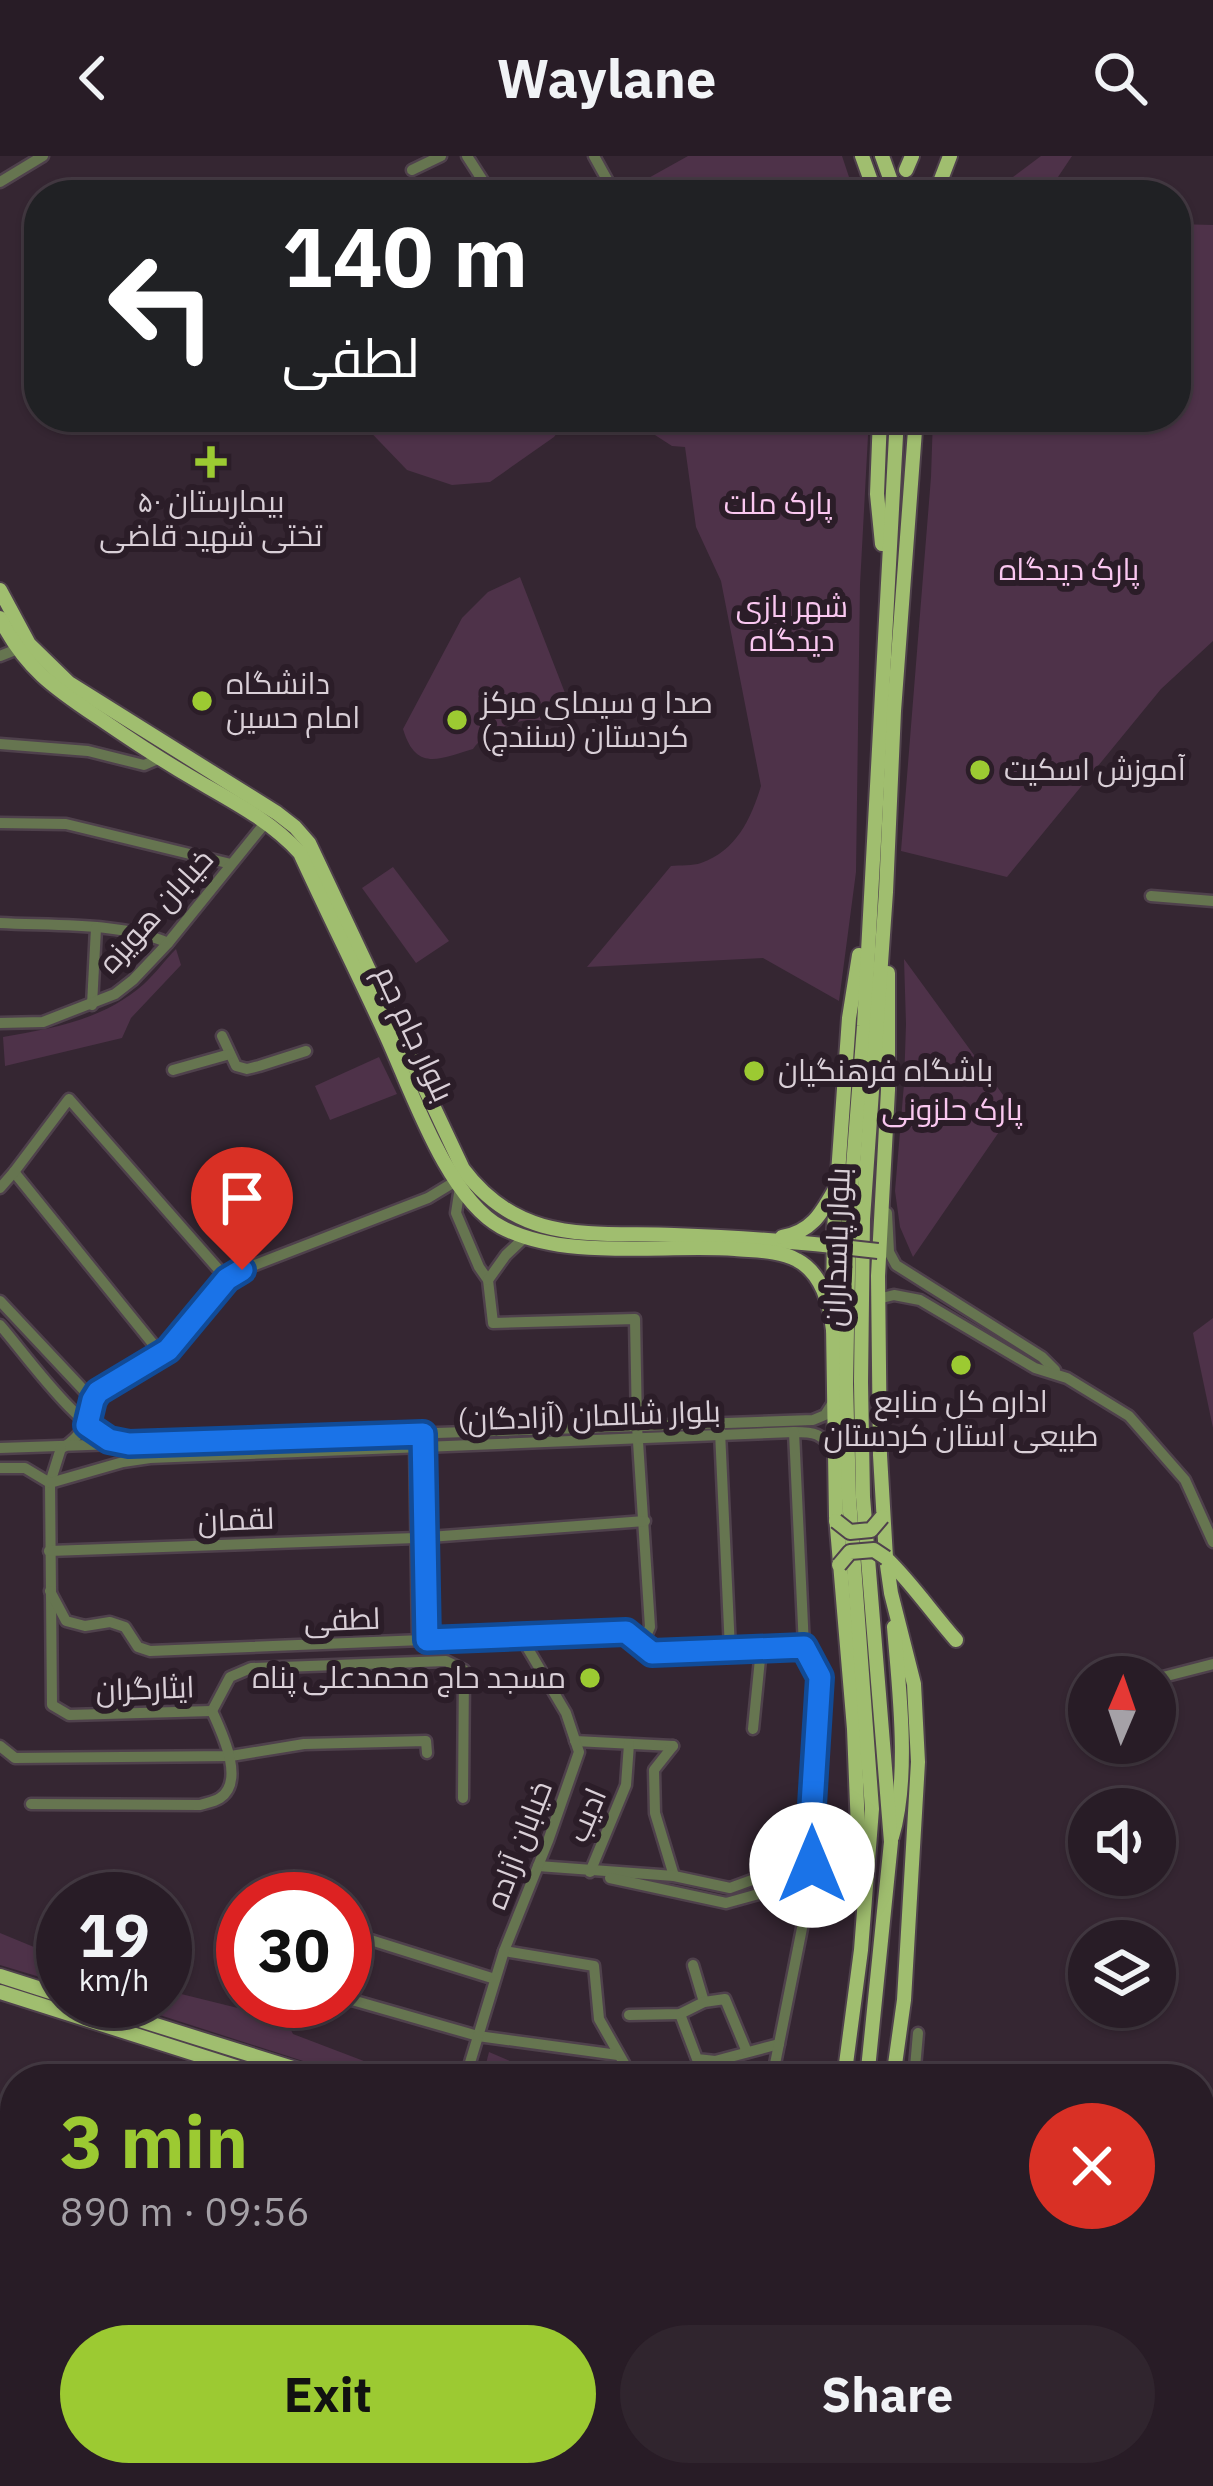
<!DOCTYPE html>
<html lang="en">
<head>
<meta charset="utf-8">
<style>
  body { margin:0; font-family:"IBM Plex Sans",Cairo,sans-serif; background:#30252e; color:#f1f3f6; height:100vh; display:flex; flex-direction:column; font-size:45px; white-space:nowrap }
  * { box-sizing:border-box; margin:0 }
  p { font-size:39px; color:#a5a1a7 }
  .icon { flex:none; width:66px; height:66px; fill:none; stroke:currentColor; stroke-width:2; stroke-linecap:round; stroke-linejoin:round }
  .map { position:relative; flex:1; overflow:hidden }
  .sheet { position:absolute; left:0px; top:1908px; width:1215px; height:423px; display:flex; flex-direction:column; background:#281c26; border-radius:48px 48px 0 0; box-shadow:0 3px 9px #0004,0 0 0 3px #443a43 }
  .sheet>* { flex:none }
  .banner { position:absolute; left:24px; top:24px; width:1167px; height:252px; border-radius:48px; box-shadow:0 3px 9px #0004,0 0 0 3px #443a43; background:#202124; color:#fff; overflow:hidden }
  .needle { width:78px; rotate:2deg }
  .controls { position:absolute; left:1068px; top:1500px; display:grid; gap:24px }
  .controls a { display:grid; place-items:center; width:108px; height:108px; border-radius:50%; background:#281c26; box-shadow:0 3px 9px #0004,0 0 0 3px #443a43; font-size:60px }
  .speed { position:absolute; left:36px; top:1716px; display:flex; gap:24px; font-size:60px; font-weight:700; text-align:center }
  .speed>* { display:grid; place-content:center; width:156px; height:156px; border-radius:50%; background:#281c26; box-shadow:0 3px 9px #0004,0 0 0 3px #443a43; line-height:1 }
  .speed small { font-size:30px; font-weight:400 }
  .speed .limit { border:18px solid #d22; background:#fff; color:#111 }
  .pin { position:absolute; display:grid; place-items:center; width:102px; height:102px; color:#fff; margin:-123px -51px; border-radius:50% 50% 50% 0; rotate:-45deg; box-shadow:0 0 12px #0007 }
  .pin .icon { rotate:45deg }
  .me { position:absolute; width:132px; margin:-66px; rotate:0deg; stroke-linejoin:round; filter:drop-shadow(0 0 9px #0008) }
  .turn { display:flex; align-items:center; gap:42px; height:252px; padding:0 60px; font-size:54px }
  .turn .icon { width:156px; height:156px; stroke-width:2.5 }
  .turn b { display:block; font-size:84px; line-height:102px }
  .round { display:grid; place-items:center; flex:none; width:126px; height:126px; border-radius:63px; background:#30252e }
  .head { display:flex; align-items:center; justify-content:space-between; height:204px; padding:0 60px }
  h1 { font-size:72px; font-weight:700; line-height:90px; color:#9cca32 }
  .primary-button { display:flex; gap:24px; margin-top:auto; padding:24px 60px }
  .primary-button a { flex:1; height:138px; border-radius:72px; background:#9cca32; color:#111; font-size:48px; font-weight:700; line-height:138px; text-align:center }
  .primary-button a+a { background:#30252e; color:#f1f3f6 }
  header { display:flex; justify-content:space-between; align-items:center; height:156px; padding:0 60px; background:#281c26; font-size:54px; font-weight:700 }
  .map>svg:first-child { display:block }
  .green { fill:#4e3249 }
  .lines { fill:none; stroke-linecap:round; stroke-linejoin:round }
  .minor-casing { stroke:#4f414c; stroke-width:15 }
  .major-casing { stroke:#4f414c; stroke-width:18 }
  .minor { stroke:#667550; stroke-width:10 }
  .major { stroke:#a0be6f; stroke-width:14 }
  .major-bridge-casing { stroke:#4f414c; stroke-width:18; stroke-linecap:butt }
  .major-bridge { stroke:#a0be6f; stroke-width:14 }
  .route-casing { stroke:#114b97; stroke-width:30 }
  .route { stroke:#1a73e8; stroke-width:21 }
  .poi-dot { fill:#9cca32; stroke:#2b1d28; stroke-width:4.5 }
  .labels { text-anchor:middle; stroke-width:12; stroke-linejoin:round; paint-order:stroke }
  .poi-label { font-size:30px; fill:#d9cfd7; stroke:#2b1d28; text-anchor:start }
  .park-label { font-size:30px; fill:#fac7f0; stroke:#2b1d28 }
  .street-label { font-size:30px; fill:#d9cfd7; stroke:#2b1d28 }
</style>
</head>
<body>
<header><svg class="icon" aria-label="back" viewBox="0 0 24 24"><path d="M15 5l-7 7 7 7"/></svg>Waylane<svg class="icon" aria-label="search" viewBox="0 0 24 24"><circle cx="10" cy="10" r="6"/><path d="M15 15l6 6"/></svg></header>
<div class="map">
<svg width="1213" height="2330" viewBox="0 0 1213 2330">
  <rect width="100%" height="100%" fill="#352632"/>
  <g class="green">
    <path d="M 688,0 L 842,0 L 855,39 L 618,39 Z"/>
    <path d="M 1041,0 L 1072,0 L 1046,39 L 989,39 Z"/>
    <path d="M 1176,68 L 1213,69 L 1213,485 L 1161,533 L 1007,721 L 901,695 L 931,321 L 933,261 L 1176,261 Z"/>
    <path d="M 356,261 L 569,261 L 554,281 L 490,326 L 452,329 L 407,314 Z"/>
    <path d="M 627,261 L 869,261 L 860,429 L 856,716 L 839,845 L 763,802 L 587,811 L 671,710 C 680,709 693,710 701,707 C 736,695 751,663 761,630 L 721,425 L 696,371 L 685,291 L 672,290 Z"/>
    <path d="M 520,421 L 565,537 L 566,552 L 540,565 C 521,560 483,576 473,593 C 439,603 416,616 403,573 L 462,462 L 488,436 Z"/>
    <path d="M 393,711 L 449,785 L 416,807 L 362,732 Z"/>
    <path d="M 176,793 L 181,809 L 131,862 L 122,882 L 5,910 L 3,881 C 54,872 103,864 144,828 C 155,818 165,804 176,793 Z"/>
    <path d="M 904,803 L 1014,954 L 913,1101 L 900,1071 L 895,1035 L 904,928 L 906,868 Z"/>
    <path d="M 379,901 L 397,938 L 330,964 L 315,930 Z"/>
    <path d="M 1213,1162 L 1213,1272 L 1193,1177 Z"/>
    <path d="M 0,1777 L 63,1803 L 63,1828 L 0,1809 Z"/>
    <path d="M 165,1834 L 286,1864 L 293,1878 L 411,1923 L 359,1923 L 116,1845 L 165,1845 Z"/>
    <path d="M 489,1896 L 552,1923 L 482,1923 Z"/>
  </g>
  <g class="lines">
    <g class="minor-casing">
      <g id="minor">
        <path d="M 467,0 L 492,39"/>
        <path d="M 594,0 L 610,29"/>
        <path d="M 412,14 L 441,0"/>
        <path d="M 0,26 L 43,0"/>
        <path d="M 0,500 L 20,492"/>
        <path d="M 0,588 L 88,595 L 144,609 L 158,603"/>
        <path d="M 0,667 L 66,668 L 231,708"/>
        <path d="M 1151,740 L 1213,745"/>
        <path d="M 0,767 C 51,770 122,766 168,787"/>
        <path d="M 92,849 L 96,772"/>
        <path d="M 0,867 L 43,866 L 115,838 L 133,824 L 168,787 L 265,667"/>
        <path d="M 222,880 L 236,910 L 247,913 L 259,910 L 306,895"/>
        <path d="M 173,914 L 230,898"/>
        <path d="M 14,1016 L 162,1199"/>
        <path d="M 460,1031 L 456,1057 L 479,1111 L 488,1124 L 493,1167 L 635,1163 L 637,1270 L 650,1471 L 642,1489"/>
        <path d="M 0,1032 L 14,1016 L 69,943 L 227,1123"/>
        <path d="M 887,1057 L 889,1096 L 896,1109 L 1042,1201 L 1055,1214"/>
        <path d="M 488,1124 L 506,1099 L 525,1081"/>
        <path d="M 878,1143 L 894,1139 L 920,1144 L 1035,1212 L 1067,1222 L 1129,1260 L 1185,1324 L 1213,1386"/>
        <path d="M 0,1145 L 93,1244"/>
        <path d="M 0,1169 C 27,1200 81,1278 120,1286"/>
        <path d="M 720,1275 L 730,1494"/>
        <path d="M 423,1284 L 427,1484"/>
        <path d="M 415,1287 L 418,1485"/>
        <path d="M 64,1291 C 93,1271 82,1260 98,1236 L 168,1194 L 227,1123 L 242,1114 L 428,1042 L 456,1025"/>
        <path d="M 0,1292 L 813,1264 L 825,1259 L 834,1245"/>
        <path d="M 61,1292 L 50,1327 L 52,1549 L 69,1559 L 212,1555"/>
        <path d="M 0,1312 L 25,1312 L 50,1327 L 123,1306 L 150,1302 L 794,1276 C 814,1276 822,1277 833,1295"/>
        <path d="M 49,1395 L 416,1382 L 645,1365"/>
        <path d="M 50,1435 L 66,1465 L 85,1470 L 110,1466 L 125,1471 L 138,1491 L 150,1495 L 625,1476 L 652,1497 L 804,1491"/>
        <path d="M 1155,1523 L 1213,1508"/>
        <path d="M 212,1555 L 230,1521 L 251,1512 L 446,1505 L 464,1514 L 463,1642"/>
        <path d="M 753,1573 L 761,1493"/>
        <path d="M 575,1585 L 673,1590"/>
        <path d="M 0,1590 L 15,1602 L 231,1600 L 304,1588 L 426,1585 L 427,1597"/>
        <path d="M 673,1590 L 654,1614 L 655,1657 L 674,1720"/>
        <path d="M 31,1648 L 200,1649 C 206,1647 214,1646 220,1642 C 246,1625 221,1575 212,1555"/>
        <path d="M 538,1710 L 674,1720 L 730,1732 L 793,1709 L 808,1683"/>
        <path d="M 590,1716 L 626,1629 L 629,1588"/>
        <path d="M 610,1722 L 726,1747 L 766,1736 L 792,1725 L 809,1737"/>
        <path d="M 345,1776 L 495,1823"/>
        <path d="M 504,1795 L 594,1810 L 599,1863 L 633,1923"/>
        <path d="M 693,1809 L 704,1846"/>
        <path d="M 345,1842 L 478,1880 L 618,1899"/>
        <path d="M 680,1858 L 697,1903 L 715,1905 L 779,1888"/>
        <path d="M 629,1859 L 680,1858 L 704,1846 L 725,1843 L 747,1896"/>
        <path d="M 465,1923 L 504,1795 L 548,1685 L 579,1596 L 566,1557 L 521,1481"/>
        <path d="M 772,1923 L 809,1737 L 820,1521 L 804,1491 L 794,1276"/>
        <path d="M 914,1923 L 918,1877"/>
      </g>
    </g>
    <g class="major-casing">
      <g id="major">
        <path d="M 862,0 L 876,39"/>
        <path d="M 882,0 L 896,39"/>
        <path d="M 906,14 L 912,0"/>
        <path d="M 935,39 L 950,0"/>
        <path d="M 880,261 L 877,338 L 882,388"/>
        <path d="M 0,434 L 29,488 L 69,527 L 277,657 L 295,671 L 309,687 L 463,1013 C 520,1089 590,1076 674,1079 C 728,1081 780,1084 833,1090"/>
        <path d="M 0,462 C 26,515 59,535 105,566 C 137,588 168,608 201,627 C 236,647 273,667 300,697 C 328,758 358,818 386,879 C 411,933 447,1042 501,1071 C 566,1105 662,1088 735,1093 C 755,1095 779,1094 797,1104 C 822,1117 830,1148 833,1174"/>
        <path d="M 888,817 L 888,934 L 878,1120 L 880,1299 L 886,1402 L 891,1437 L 914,1528 L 918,1606 L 904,1844 L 893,1923"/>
        <path d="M 782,1081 C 811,1076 821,1058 834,1035"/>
        <path d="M 833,1148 L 834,1074 L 849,862 L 859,799"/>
        <path d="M 833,1170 L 836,1360 L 854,1573 L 860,1723"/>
        <path d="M 886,1402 C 912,1427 932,1457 956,1484"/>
        <path d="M 892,1681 C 910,1621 899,1533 894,1471"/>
        <path d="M 0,1820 L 63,1840"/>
        <path d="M 0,1836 L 274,1923"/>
        <path d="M 79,1845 L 328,1923"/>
        <path d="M 844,1923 L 861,1794 L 872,1653 L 849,1342 L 846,1228 L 849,1062 L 864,870 L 897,261"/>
        <path d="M 867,1923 L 891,1686 L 863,1341 L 861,1226 L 863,1063 L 886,736 L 894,555 L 916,261"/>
        <path d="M 798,2316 L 798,2330"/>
        <path d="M 764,2330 L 764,2316"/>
        <path d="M 820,2330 L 820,2316"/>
        <path d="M 838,2330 L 839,2316"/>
      </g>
    </g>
    <use href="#minor" class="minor"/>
    <use href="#major" class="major"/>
    <g class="major-bridge-casing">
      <g id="major-bridge">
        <path d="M 833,1090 L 878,1095"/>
        <path d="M 836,1365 L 850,1376 L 871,1374 L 882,1361"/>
        <path d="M 839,1409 L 850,1396 L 874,1394 L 886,1402"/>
      </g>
    </g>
    <use href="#major-bridge" class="major-bridge"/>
  </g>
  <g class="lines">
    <g class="route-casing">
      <path id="route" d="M 242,1114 L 227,1123 L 168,1194 L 98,1236 L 93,1244 L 87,1269 L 109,1284 L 129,1288 L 423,1278 L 427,1484 L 626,1476 L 652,1497 L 804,1491 L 820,1521 L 810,1681 L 812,1709"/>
    </g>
    <use href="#route" class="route"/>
  </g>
  <g class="poi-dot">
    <path d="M205 288h12v12h12v12h-12v12h-12v-12h-12v-12h12z"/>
    <circle cx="202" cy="545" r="12"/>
    <circle cx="457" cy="564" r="12"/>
    <circle cx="980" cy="614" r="12"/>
    <circle cx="754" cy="915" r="12"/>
    <circle cx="961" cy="1209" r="12"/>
    <circle cx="590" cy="1522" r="12"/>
  </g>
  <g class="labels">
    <g class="poi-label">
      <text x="211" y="356" text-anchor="middle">بیمارستان ۵۰<tspan x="211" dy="34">تختی شهید قاضی</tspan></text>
      <text x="226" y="538">دانشگاه<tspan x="226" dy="34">امام حسین</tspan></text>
      <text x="481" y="557">صدا و سیمای مرکز<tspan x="481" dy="34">کردستان (سنندج)</tspan></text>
      <text x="1004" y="624">آموزش اسکیت</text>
      <text x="778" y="925">باشگاه فرهنگیان</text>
      <text x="961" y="1256" text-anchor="middle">اداره کل منابع<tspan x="961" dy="34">طبیعی استان کردستان</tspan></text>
      <text x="566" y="1532" text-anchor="end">مسجد حاج محمدعلی پناه</text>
    </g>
    <g class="park-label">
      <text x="778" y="358">پارک ملت</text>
      <text x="1069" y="424">پارک دیدگاه</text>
      <text x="792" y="461">شهر بازی<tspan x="792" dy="34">دیدگاه</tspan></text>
      <text x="952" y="964">پارک حلزونی</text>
    </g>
    <g class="street-label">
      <text transform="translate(156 755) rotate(-48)" y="10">خیابان هویزه</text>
      <text transform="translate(414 878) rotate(65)" y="10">بلوار جام جم</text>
      <text transform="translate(837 1091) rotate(-88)" y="10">بلوار پاسداران</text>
      <text transform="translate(589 1260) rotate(-2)" y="10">بلوار شالمان (آزادگان)</text>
      <text transform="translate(236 1364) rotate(-2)" y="10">لقمان</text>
      <text transform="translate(342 1464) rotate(-2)" y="10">لطفی</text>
      <text transform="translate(145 1533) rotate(-2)" y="10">ایثارگران</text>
      <text transform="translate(587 1659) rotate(-67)" y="10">ادیب</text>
      <text transform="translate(519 1689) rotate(-69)" y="10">خیابان آزاده</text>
    </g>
  </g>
</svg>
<div class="controls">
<a><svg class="needle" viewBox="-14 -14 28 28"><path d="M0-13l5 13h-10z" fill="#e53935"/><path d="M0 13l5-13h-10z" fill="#a5a1a7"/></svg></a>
<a><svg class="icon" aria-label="sound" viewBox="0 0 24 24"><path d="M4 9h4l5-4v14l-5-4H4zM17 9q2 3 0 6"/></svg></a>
<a><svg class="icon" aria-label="layers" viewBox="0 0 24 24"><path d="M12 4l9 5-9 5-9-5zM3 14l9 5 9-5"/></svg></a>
</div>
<div class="speed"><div>19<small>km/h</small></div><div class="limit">30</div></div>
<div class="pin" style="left:242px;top:1114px;background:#d93025"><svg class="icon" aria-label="arrive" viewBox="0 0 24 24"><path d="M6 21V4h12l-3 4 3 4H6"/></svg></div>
<svg class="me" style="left:812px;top:1709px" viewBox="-20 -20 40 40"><circle r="19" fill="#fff"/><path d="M0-13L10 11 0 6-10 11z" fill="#1a73e8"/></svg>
<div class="banner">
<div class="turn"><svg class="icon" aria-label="left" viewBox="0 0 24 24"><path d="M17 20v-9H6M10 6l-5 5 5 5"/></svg><div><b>140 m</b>لطفی</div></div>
</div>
<section class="sheet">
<div class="head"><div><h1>3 min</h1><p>890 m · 09:56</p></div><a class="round" style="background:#d93025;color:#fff"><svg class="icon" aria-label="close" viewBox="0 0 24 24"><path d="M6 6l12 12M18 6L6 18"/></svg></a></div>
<div class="primary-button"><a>Exit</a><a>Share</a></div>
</section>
</div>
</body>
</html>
